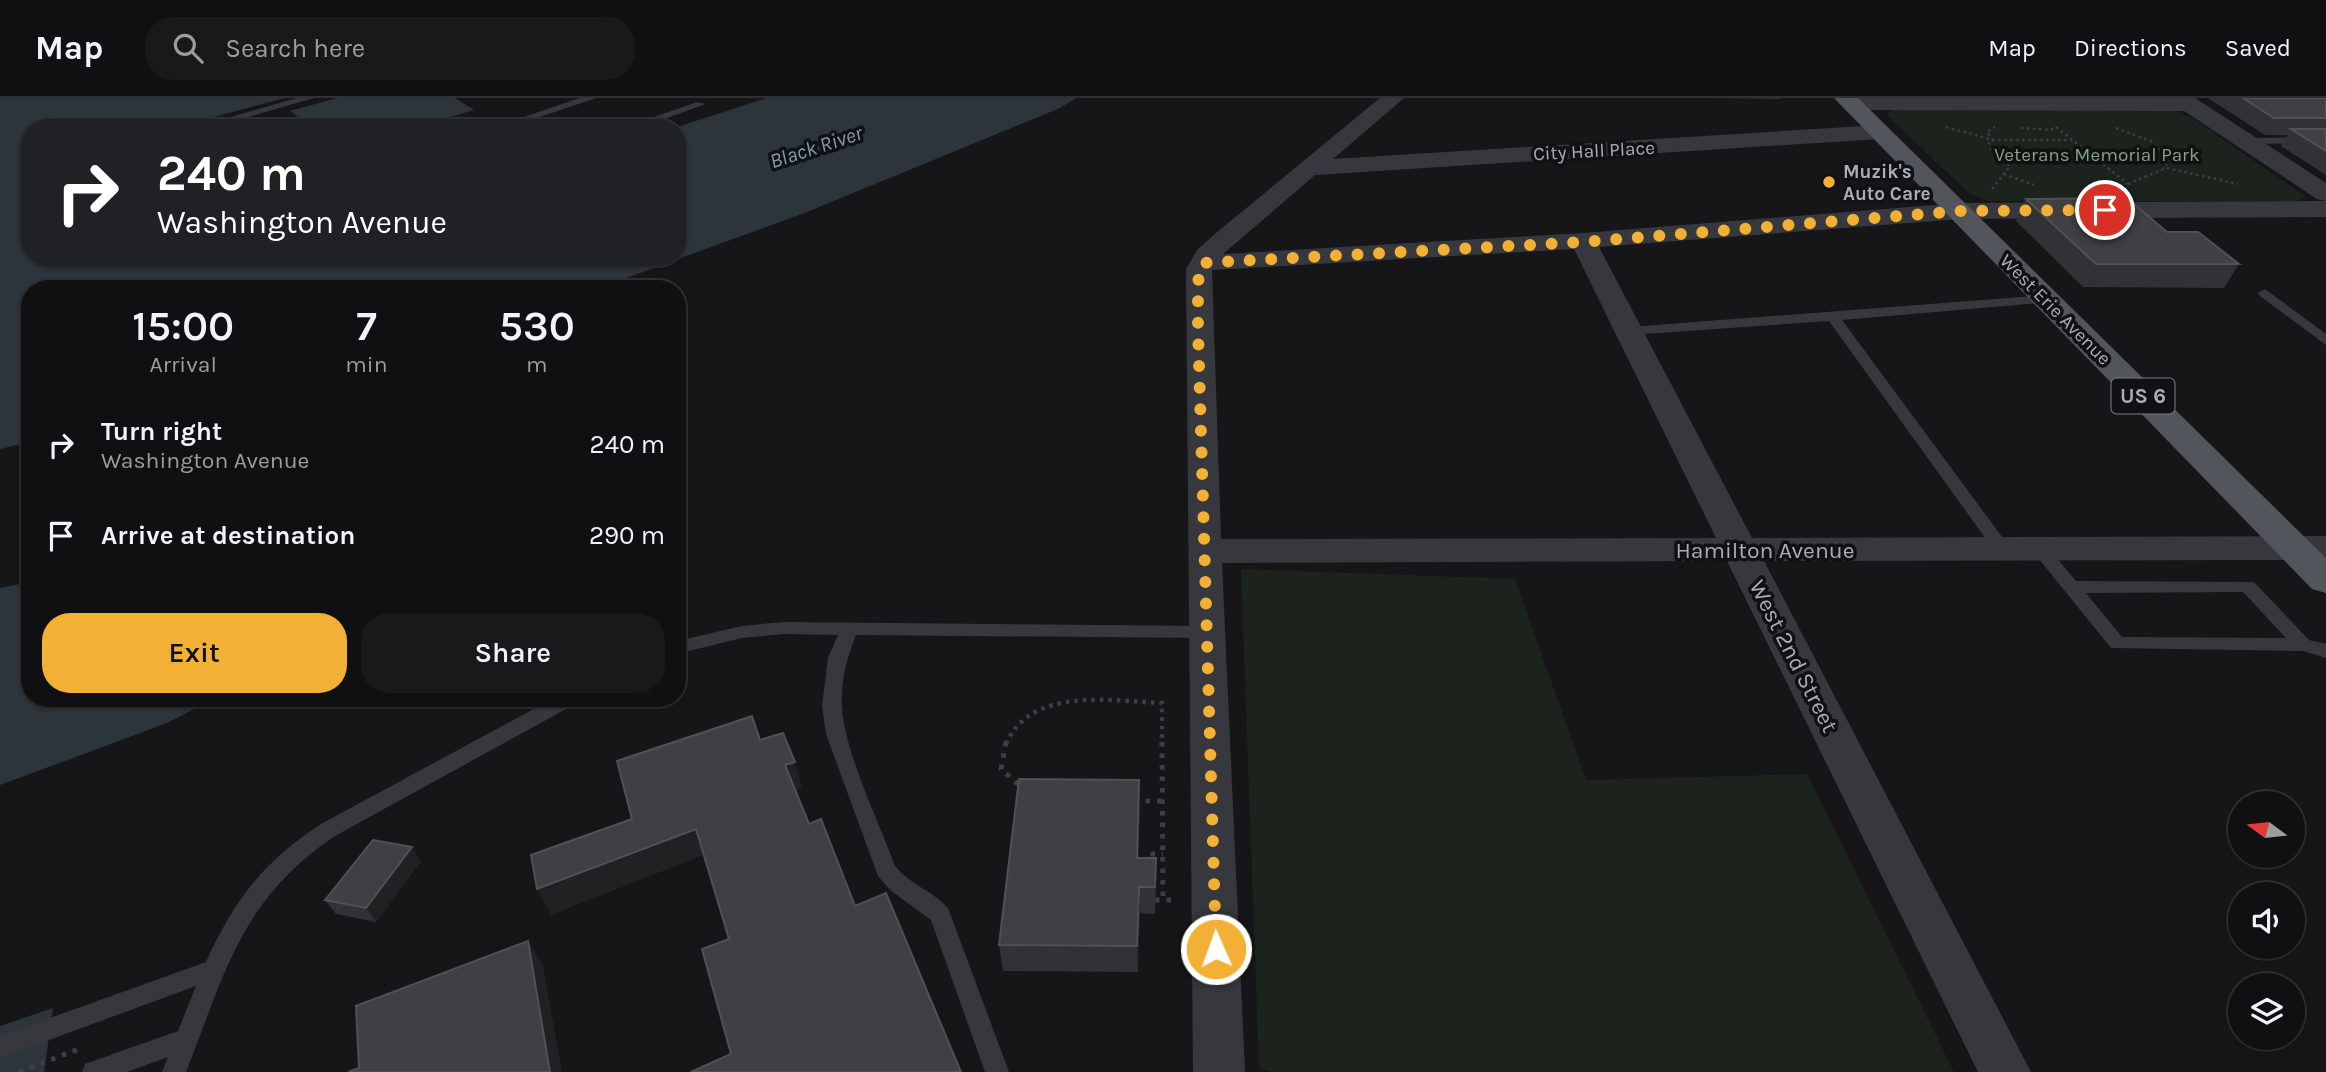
<!DOCTYPE html>
<html lang="en">
<head>
<meta charset="utf-8">
<style>
  body { margin:0; font-family:Karla,sans-serif; background:#19191b; color:#f1f3f6; height:100vh; display:flex; flex-direction:column; font-size:26px; white-space:nowrap }
  * { box-sizing:border-box; margin:0 }
  p { font-size:23px; color:#9c9d9f }
  .icon { flex:none; width:38px; height:38px; fill:none; stroke:currentColor; stroke-width:2; stroke-linecap:round; stroke-linejoin:round }
  .map { position:relative; flex:1; overflow:hidden }
  .details { position:absolute; left:21px; top:182px; width:665px; height:427px; display:flex; flex-direction:column; background:#101012; border-radius:28px; box-shadow:0 2px 5px #0004,0 0 0 2px #303032 }
  .details>* { flex:none }
  .hud { position:absolute; left:21px; top:21px; width:665px; height:147px; border-radius:28px; box-shadow:0 2px 5px #0004,0 0 0 2px #303032; background:#202124; color:#fff; overflow:hidden }
  .needle { width:46px; rotate:285deg }
  .controls { position:absolute; left:2228px; top:693px; display:grid; gap:14px }
  .controls a { display:grid; place-items:center; width:77px; height:77px; border-radius:50%; background:#101012; box-shadow:0 2px 5px #0004,0 0 0 2px #303032; font-size:35px }
  .pin { position:absolute; display:grid; place-items:center; width:60px; height:60px; color:#fff; margin:-30px; border:4px solid #fff; border-radius:50%; box-shadow:0 2px 7px #0007 }
  .me { position:absolute; width:77px; margin:-38px; rotate:358deg; stroke-linejoin:round; filter:drop-shadow(0 0 5px #0008) }
  .turn { display:flex; align-items:center; gap:24px; height:147px; padding:0 21px; font-size:32px }
  .turn .icon { width:91px; height:91px; stroke-width:2.5 }
  .turn b { display:block; font-size:49px; line-height:60px }
  .eta { display:flex; justify-content:space-evenly; align-items:center; height:119px; text-align:center }
  .eta b { font-size:42px; font-weight:600; line-height:49px }
  .button { display:flex; gap:14px; margin-top:auto; padding:14px 21px }
  .button a { flex:1; height:80px; border-radius:28px; background:#f2b134; color:#111; font-size:28px; font-weight:600; line-height:80px; text-align:center }
  .button a+a { background:#19191b; color:#f1f3f6 }
  ul { padding:0; list-style:none }
  li { display:flex; align-items:center; gap:21px; height:91px; padding:0 21px }
  li div { flex:1 }
  li b { display:block; font-size:26px }
  li em { font-style:normal }
  header { display:flex; align-items:center; gap:42px; box-sizing:border-box; height:98px; padding:0 35px; background:#101012; border-bottom:2px solid #303032 }
  header strong { font-size:33px }
  nav { display:flex; gap:38px; margin-inline-start:auto; font-size:24px }
  .search { width:490px; height:63px; background:#19191b; display:flex; align-items:center; gap:18px; box-sizing:border-box; padding:0 24px; border-radius:28px; color:#9c9d9f; font-size:26px }
  .map>svg:first-child { display:block }
  .green { fill:#1c231d }
  .water { fill:#2c353c }
  .lines { fill:none; stroke-linecap:round; stroke-linejoin:round }
  .path-far2 { stroke:#3d3f44; stroke-width:2.5; stroke-dasharray:2.5 3.5; stroke-linecap:butt }
  .path-far1 { stroke:#3d3f44; stroke-width:4.5; stroke-dasharray:3.5 5; stroke-linecap:butt }
  .path { stroke:#3d3f44; stroke-width:5; stroke-dasharray:4.5 7; stroke-linecap:butt }
  .service { fill:#37383d; fill-rule:evenodd }
  .minor { fill:#37383d; fill-rule:evenodd }
  .tertiary { fill:#37383d; fill-rule:evenodd }
  .primary { fill:#53555c; fill-rule:evenodd }
  .wall { fill:#323236 }
  .shaded-wall { fill:#212124 }
  .building { fill:#3f3f44; stroke:#4f5156; stroke-width:2 }
  .route { stroke:#f2b134; stroke-width:12; stroke-dasharray:0 21.6 }
  .poi-dot { fill:#f2b134; stroke:#111113; stroke-width:2.5 }
  .labels { text-anchor:middle; stroke-width:7; stroke-linejoin:round; paint-order:stroke }
  .far-street-label { font-size:19px; fill:#a8adb8; stroke:#111113 }
  .far-park-label { font-size:19px; fill:#7fa381; stroke:#111113 }
  .far-poi-label { font-size:19px; font-weight:bold; fill:#a8adb8; stroke:#111113; text-anchor:start }
  .far-water-label { font-size:21px; font-style:italic; fill:#7f9bb3; stroke:#111113 }
  .shield { fill:#111113; stroke:#7b7e86; stroke-width:2 }
  .shield-label { font-size:21px; font-weight:bold; fill:#a8adb8 }
  .street-label { font-size:23px; fill:#a8adb8; stroke:#111113 }
</style>
</head>
<body>
<header>
<strong>Map</strong>
<div class="search"><svg class="icon" aria-label="search" viewBox="0 0 24 24"><circle cx="10" cy="10" r="6"/><path d="M15 15l6 6"/></svg>Search here</div>
<nav><a>Map</a><a>Directions</a><a>Saved</a></nav>
</header>
<div class="map">
<svg width="2326" height="974" viewBox="0 0 2326 974">
  <rect width="100%" height="100%" fill="#161618"/>
  <g class="green">
    <path d="M 1894,11 L 2176,12 L 2194,21 L 2306,99 L 2297,103 L 1989,103 L 1970,96 L 1888,18 L 1888,15 Z"/>
    <path d="M 1241,471 L 1515,481 L 1586,682 L 1807,676 L 1954,974 L 1274,974 L 1259,970 Z"/>
  </g>
  <g class="water">
    <path d="M 0,0 L 285,0 L 173,30 L 30,30 L 30,159 L 677,159 L 677,30 L 674,30 L 766,0 L 1076,0 L 1060,10 L 802,116 L 596,191 L 30,191 L 30,344 L 0,351 Z"/>
    <path d="M 337,0 L 455,0 L 474,12 L 415,30 L 312,30 L 290,13 Z"/>
    <path d="M 30,484 L 30,600 L 216,600 L 167,625 L 0,687 L 0,490 Z"/>
    <path d="M 53,910 L 44,974 L 0,974 L 0,928 Z"/>
  </g>
  <g class="lines">
    <g class="path-far2">
      <path d="M 1946,29 L 1993,42 L 2072,42"/>
      <path d="M 2056,29 L 2128,86 L 2125,89"/>
      <path d="M 2021,30 L 2051,32 L 2056,28"/>
      <path d="M 2116,30 L 2153,44 L 2166,58 L 2166,70"/>
      <path d="M 2004,76 L 2034,87"/>
      <path d="M 2128,86 L 2166,70 L 2238,86"/>
      <path d="M 1992,91 L 2010,68 L 1992,54 L 1989,45 L 1993,42 L 1987,34 L 1995,29"/>
    </g>
    <path class="path-far1" d="M 1006,646 C 1031,588 1111,603 1162,605 L 1162,646"/>
    <g class="path">
      <path d="M 1006,644 L 1001,671 L 1022,690"/>
      <path d="M 1162,644 L 1163,802"/>
      <path d="M 1134,703 L 1163,703"/>
      <path d="M 1148,765 L 1148,756 L 1163,756"/>
      <path d="M 1155,802 L 1176,802"/>
      <path d="M 19,974 L 79,951"/>
    </g>
    <g class="service">
      <path d="M 297,0 L 314,0 L 210,30 L 192,30 Z"/>
      <path d="M 580,0 L 596,0 L 537,20 L 550,30 L 538,30 L 524,19 Z"/>
      <path d="M 697,4 L 706,6 L 639,30 L 623,30 Z"/>
      <path d="M 2326,39 L 2326,45 L 2243,46 L 2238,43 L 2243,40 Z"/>
      <path d="M 2265,191 L 2326,236 L 2326,247 L 2260,198 L 2258,195 Z"/>
      <path d="M 2047,197 L 2052,198 L 2052,204 L 1842,222 L 2008,447 L 2010,451 L 2002,457 L 1996,455 L 1829,223 L 1630,237 L 1623,233 L 1630,229 Z"/>
      <path d="M 2040,445 L 2046,447 L 2076,483 L 2254,484 L 2309,542 L 2326,546 L 2326,560 L 2303,553 L 2111,550 L 2034,455 L 2032,451 ZM 2243,494 L 2286,540 L 2122,539 L 2086,495 Z"/>
      <path d="M 784,524 L 1206,528 L 1212,530 L 1215,534 L 1212,538 L 1206,540 L 856,537 C 847,559 840,585 842,610 C 845,655 879,724 895,768 C 909,786 933,793 948,810 L 1009,974 L 985,974 L 931,822 L 890,792 L 878,778 L 826,636 L 822,608 L 828,560 L 838,537 L 784,536 L 742,540 L 677,556 L 677,543 L 742,528 Z"/>
      <path d="M 554,600 L 579,600 L 577,605 L 335,738 C 241,801 225,875 186,974 L 162,974 L 168,959 L 127,974 L 82,974 L 85,966 L 178,933 L 196,888 L 0,960 L 0,938 L 206,864 C 234,802 264,763 321,726 Z"/>
    </g>
    <g class="minor">
      <path d="M 1380,0 L 1404,0 L 1333,61 L 1880,27 L 1888,29 L 1891,34 L 1888,39 L 1880,41 L 1315,77 L 1223,156 L 1583,135 L 1960,105 L 1969,108 L 1973,113 L 1969,118 L 1960,121 L 1599,149 L 1752,440 L 2326,438 L 2326,462 L 1764,463 L 2031,974 L 1978,974 L 1727,463 L 1222,465 L 1245,974 L 1193,974 L 1186,171 L 1197,152 L 1216,135 ZM 1574,151 L 1716,440 L 1221,441 L 1212,172 Z"/>
      <path d="M 1853,0 L 2195,0 L 2326,85 L 2326,103 L 2317,101 L 2184,13 L 1845,12 L 1842,7 L 1845,2 Z"/>
    </g>
    <path class="tertiary" d="M 2326,103 L 2326,119 L 1960,121 L 1951,119 L 1947,113 L 1951,107 L 1960,105 Z"/>
    <path class="primary" d="M 1834,0 L 1858,0 L 2326,460 L 2326,495 L 2312,491 Z"/>
  </g>
  <g class="wall">
    <path d="M 1712,0 L 1780,0 L 1780,1 Z"/>
    <path d="M 2208,0 L 2326,0 L 2326,77 L 2281,48 L 2288,37 L 2265,37 Z"/>
    <path d="M 2026,101 L 2167,134 L 2239,166 L 2224,190 L 2083,189 L 2016,123 Z"/>
    <path d="M 1140,708 L 1138,760 L 1156,786 L 1155,816 L 1140,815 L 1138,874 L 1003,873 L 999,847 Z"/>
    <path d="M 421,763 L 376,824 L 336,816 L 325,802 Z"/>
  </g>
  <g class="shaded-wall">
    <path d="M 795,664 L 802,690 L 793,693 L 785,667 Z"/>
    <path d="M 1139,682 L 1140,708 L 1137,786 L 1137,760 Z"/>
    <path d="M 696,731 L 706,756 L 551,817 L 537,791 Z"/>
    <path d="M 412,749 L 421,763 L 376,824 L 366,810 Z"/>
    <path d="M 1139,789 L 1140,815 L 1138,874 L 1137,848 Z"/>
    <path d="M 528,843 L 543,868 L 562,974 L 550,974 Z"/>
  </g>
  <g class="building">
    <path d="M 2243,0 L 2326,0 L 2326,20 L 2274,20 Z"/>
    <path d="M 2291,31 L 2326,31 L 2326,53 Z"/>
    <path d="M 2127,100 L 2167,134 L 2198,134 L 2239,166 L 2096,166 L 2026,101 Z"/>
    <path d="M 752,618 L 760,642 L 783,635 L 795,664 L 785,667 L 809,726 L 821,721 L 855,808 L 886,795 L 961,974 L 691,974 L 731,956 L 702,851 L 729,841 L 696,731 L 537,791 L 531,757 L 632,721 L 617,663 Z"/>
    <path d="M 1019,681 L 1139,682 L 1137,760 L 1156,760 L 1155,789 L 1139,789 L 1137,848 L 999,847 Z"/>
    <path d="M 373,742 L 412,749 L 366,810 L 325,802 Z"/>
    <path d="M 528,843 L 550,974 L 348,974 L 359,970 L 356,908 Z"/>
  </g>
  <g class="lines">
    <path class="route" d="M 1216,851 L 1198,231 L 1198,184 L 1202,165 L 1583,144 L 1960,113 L 2105,112"/>
  </g>
  <circle class="poi-dot" cx="1829" cy="84" r="7"/>
  <g class="labels">
    <g class="far-street-label">
      <text transform="translate(1594 52) rotate(-3)" y="7">City Hall Place</text>
      <text transform="translate(2056 211) rotate(45)" y="7">West Erie Avenue</text>
    </g>
    <g class="far-park-label">
      <text x="2097" y="63">Veterans Memorial Park</text>
    </g>
    <g class="far-poi-label">
      <text x="1843" y="80">Muzik's<tspan x="1843" dy="22">Auto Care</tspan></text>
    </g>
    <g class="far-water-label">
      <text transform="translate(816 49) rotate(-18)" y="7">Black River</text>
    </g>
    <rect class="shield" x="2111.5" y="280.5" width="63" height="35" rx="5"/>
    <g class="shield-label">
      <text x="2143" y="305">US 6</text>
    </g>
    <g class="street-label">
      <text x="1765" y="460">Hamilton Avenue</text>
      <text transform="translate(1794 558) rotate(63)" y="8">West 2nd Street</text>
    </g>
  </g>
</svg>
<div class="controls">
<a><svg class="needle" viewBox="-14 -14 28 28"><path d="M0-13l5 13h-10z" fill="#e53935"/><path d="M0 13l5-13h-10z" fill="#9c9d9f"/></svg></a>
<a><svg class="icon" aria-label="sound" viewBox="0 0 24 24"><path d="M4 9h4l5-4v14l-5-4H4zM17 9q2 3 0 6"/></svg></a>
<a><svg class="icon" aria-label="layers" viewBox="0 0 24 24"><path d="M12 4l9 5-9 5-9-5zM3 14l9 5 9-5"/></svg></a>
</div>
<div class="pin" style="left:2105px;top:112px;background:#d93025"><svg class="icon" aria-label="arrive" viewBox="0 0 24 24"><path d="M6 21V4h12l-3 4 3 4H6"/></svg></div>
<svg class="me" style="left:1216px;top:851px" viewBox="-20 -20 40 40"><circle r="17" fill="#f2b134" stroke="#fff" stroke-width="3"/><path d="M0-11L8 9 0 5-8 9z" fill="#fff"/></svg>
<div class="hud">
<div class="turn"><svg class="icon" aria-label="right" viewBox="0 0 24 24"><path d="M7 20v-9h11M14 6l5 5-5 5"/></svg><div><b>240 m</b>Washington Avenue</div></div>
</div>
<section class="details">
<div class="eta">
<div><b>15:00</b><p>Arrival</p></div>
<div><b>7</b><p>min</p></div>
<div><b>530</b><p>m</p></div>
</div>
<ul>
<li><svg class="icon" aria-label="right" viewBox="0 0 24 24"><path d="M7 20v-9h11M14 6l5 5-5 5"/></svg><div><b>Turn right</b><p>Washington Avenue</p></div><em>240 m</em></li>
<li><svg class="icon" aria-label="arrive" viewBox="0 0 24 24"><path d="M6 21V4h12l-3 4 3 4H6"/></svg><div><b>Arrive at destination</b></div><em>290 m</em></li>
</ul>
<div class="button"><a>Exit</a><a>Share</a></div>
</section>
</div>
</body>
</html>
